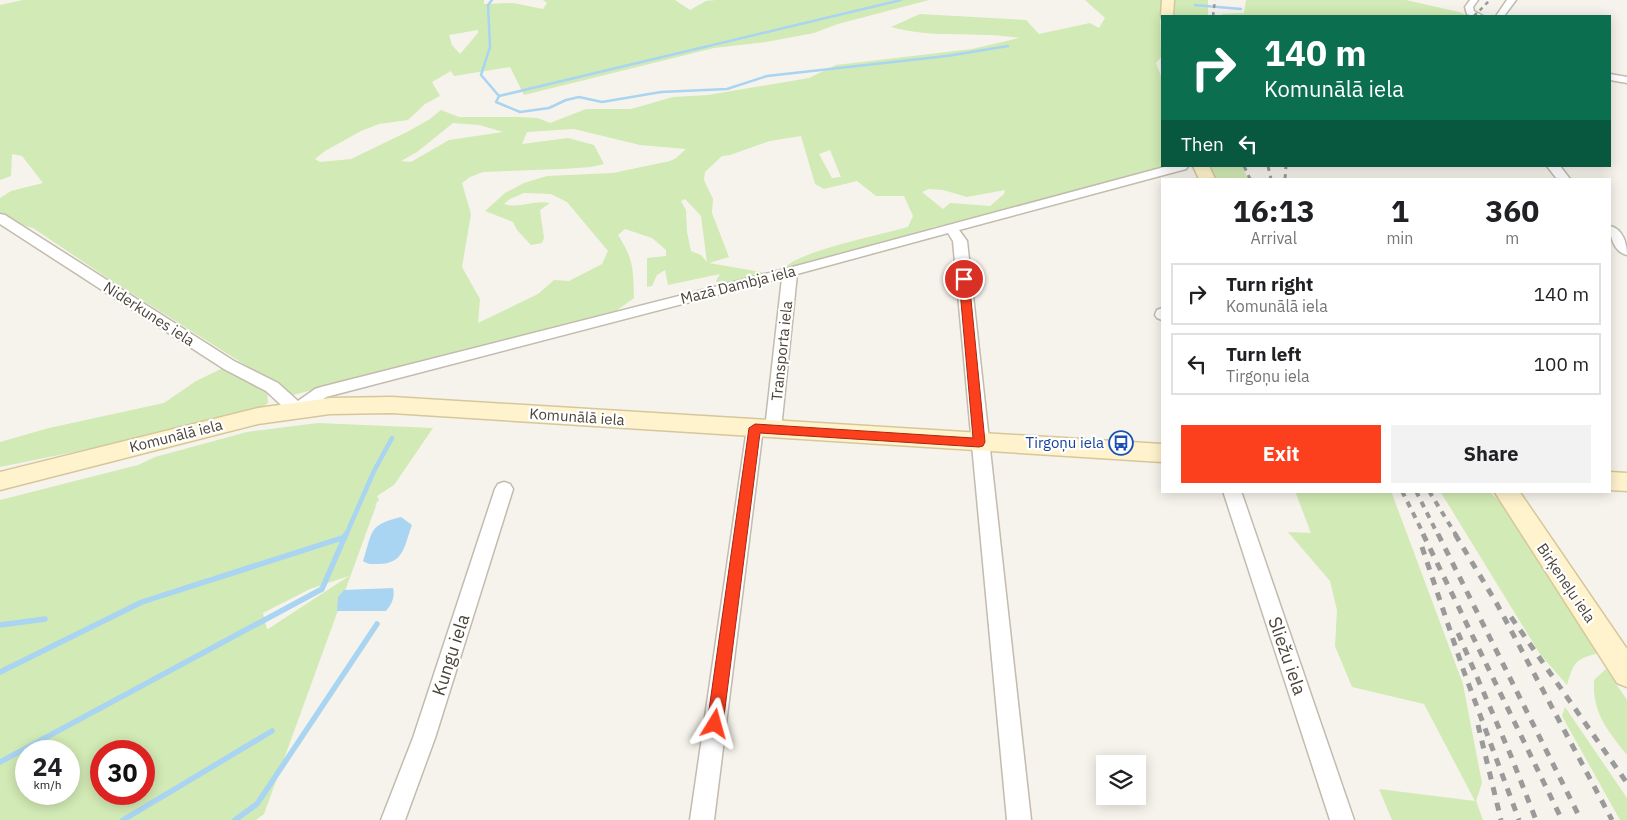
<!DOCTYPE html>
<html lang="en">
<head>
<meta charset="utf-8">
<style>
  body { margin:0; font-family:"IBM Plex Sans",sans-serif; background:#f2f2f2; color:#202124; height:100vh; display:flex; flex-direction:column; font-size:19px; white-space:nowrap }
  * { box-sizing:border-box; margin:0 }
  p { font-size:16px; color:#757577 }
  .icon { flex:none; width:28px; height:28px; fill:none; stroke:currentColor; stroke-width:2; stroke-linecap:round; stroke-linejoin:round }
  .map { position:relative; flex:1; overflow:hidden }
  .details { position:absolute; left:1161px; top:178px; width:450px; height:315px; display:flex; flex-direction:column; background:#fff; border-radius:0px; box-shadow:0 2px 12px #0003 }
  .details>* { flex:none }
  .banner { position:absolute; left:1161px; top:15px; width:450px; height:152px; border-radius:0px; box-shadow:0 2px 12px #0003; background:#0b6e4f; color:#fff; overflow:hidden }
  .controls { position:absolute; left:1096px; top:755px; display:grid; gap:10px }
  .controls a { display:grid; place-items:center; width:50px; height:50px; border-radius:0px; background:#fff; box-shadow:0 2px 12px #0003; font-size:25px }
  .speed { position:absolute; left:15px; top:740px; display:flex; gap:10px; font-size:25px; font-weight:700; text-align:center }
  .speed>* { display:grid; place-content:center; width:65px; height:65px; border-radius:50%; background:#fff; box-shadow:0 2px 12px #0003; line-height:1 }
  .speed small { font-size:12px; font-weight:400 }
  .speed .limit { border:8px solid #d22; background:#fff; color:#111 }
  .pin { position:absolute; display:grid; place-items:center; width:42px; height:42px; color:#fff; margin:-21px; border:2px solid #fff; border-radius:50%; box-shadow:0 1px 5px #0007 }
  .me { position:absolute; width:55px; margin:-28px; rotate:8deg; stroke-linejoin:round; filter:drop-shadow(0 0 4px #0008) }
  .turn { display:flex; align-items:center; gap:18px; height:105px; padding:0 20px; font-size:22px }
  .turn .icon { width:65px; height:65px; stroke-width:2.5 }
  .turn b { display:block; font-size:35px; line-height:42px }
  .then { display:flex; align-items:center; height:48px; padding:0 20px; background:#0003; gap:10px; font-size:19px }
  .eta { display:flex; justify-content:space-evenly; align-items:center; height:85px; text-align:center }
  .eta b { font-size:30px; font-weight:700; line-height:35px }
  .cta { display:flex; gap:10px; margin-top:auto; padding:10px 20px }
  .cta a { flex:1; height:58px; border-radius:0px; background:#fc3f1d; color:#fff; font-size:20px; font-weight:700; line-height:58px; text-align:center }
  .cta a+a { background:#f2f2f2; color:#202124 }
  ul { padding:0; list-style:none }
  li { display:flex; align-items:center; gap:15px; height:62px; margin:0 10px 8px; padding:0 10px; border:2px solid #e0e0e0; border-radius:0px }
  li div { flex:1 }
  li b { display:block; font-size:19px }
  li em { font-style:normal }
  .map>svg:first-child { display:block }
  .green { fill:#d2eab5; fill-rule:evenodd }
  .water { fill:#a9d4f2 }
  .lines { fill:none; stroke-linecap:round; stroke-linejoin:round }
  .stream-far2 { stroke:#a9d4f2; stroke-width:2.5 }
  .stream-far1 { stroke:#a9d4f2; stroke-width:4.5 }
  .stream { stroke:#a9d4f2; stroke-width:5.5 }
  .street-casing { stroke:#c2bbae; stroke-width:3 }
  .secondary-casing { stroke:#d6c79b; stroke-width:3 }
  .street { fill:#fff; fill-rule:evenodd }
  .secondary { fill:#fff3cd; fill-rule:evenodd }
  .rail-far3 { stroke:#9a9a9a; stroke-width:2.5; stroke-dasharray:4 4; stroke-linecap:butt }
  .rail-far2 { stroke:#9a9a9a; stroke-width:3; stroke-dasharray:5 5; stroke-linecap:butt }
  .rail-far1 { stroke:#9a9a9a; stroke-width:4; stroke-dasharray:6 6; stroke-linecap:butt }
  .rail { stroke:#9a9a9a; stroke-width:5; stroke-dasharray:8 8; stroke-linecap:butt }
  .route { fill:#fc3f1d; stroke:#a42913 }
  .labels { text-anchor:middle; stroke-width:4.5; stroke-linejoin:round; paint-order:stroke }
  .street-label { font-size:15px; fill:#4b4439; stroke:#fff }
  .transit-label { font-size:15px; fill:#164399; stroke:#fff; text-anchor:end }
  .near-street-label { font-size:18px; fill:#4b4439; stroke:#fff }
</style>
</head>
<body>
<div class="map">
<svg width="1627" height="820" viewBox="0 0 1627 820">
  <rect width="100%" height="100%" fill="#f6f3ec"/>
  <g class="green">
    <path d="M 23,0 L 484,0 L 484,4 L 513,3 L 543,9 L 547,3 L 543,0 L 675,0 L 690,10 L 706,1 L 716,0 L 929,0 L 838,24 L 814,33 L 766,42 L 714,48 L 524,95 L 510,67 L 454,76 L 451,71 L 432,82 L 440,96 L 425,104 L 408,120 L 379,124 L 361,131 L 325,151 L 315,159 L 320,162 L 351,159 L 409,131 L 430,119 L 441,110 L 459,117 L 518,117 L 538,118 L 550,123 L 586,109 L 631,109 L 673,97 L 708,95 L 809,78 L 836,65 L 972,49 L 1019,38 C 977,31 933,39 891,27 L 920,14 L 1026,20 L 1039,34 L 1090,23 L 1099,28 L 1105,18 L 1085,0 L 1167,0 L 1160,17 L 1161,57 L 1156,63 L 1162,79 L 1162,166 L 1171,166 L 952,227 L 951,224 L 933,227 L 928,231 L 790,269 L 787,266 C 802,251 883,234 908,227 L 913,216 L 904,196 L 876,196 L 857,181 L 824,189 L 815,184 L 801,136 L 770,141 L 730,155 L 722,156 L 705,172 L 704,180 L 713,199 L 712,213 L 729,257 L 709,263 L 772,274 L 720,286 L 716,281 L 720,274 L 668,285 L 665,270 L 657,275 L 652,286 L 647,287 L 647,258 L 666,256 L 666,250 L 652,238 L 625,229 L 618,235 C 634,260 633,269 634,298 L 616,311 L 293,395 L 112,281 L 33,228 C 21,226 12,218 0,213 L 0,198 L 11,191 L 43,183 L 22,156 L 12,154 L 11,176 L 0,180 L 0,5 ZM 478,30 L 478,33 L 460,54 L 452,45 L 449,35 ZM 453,123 L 479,125 L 503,132 L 449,140 L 411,162 L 401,161 L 417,152 ZM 574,129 L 640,145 L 686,149 L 676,158 L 670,161 L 613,173 L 547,176 L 524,183 L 505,193 L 485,211 L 513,222 L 517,230 L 531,245 L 542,243 L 544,238 L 540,210 L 550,203 C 534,200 519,209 504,204 L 510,199 L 524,193 L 551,194 L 567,202 L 608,251 L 602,264 L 569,281 L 554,280 L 538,294 L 478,323 L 480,299 L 462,267 L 471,214 L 462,183 L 470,177 L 483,172 L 562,169 L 591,167 L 604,164 L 594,145 L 568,138 L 522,144 L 527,132 ZM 830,150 L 841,177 L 840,177 L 832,178 L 819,154 ZM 929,189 L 943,190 L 967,197 L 1005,190 L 1004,194 L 990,206 L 950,203 L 943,209 L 922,192 ZM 685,199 L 701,216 L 707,262 L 701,255 L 691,251 L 687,232 L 686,210 L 681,201 Z"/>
    <path d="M 1175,0 L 1208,0 L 1208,16 L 1173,16 Z"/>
    <path d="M 1246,0 L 1406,0 L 1459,12 L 1469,16 L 1222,16 L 1222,14 L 1244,13 Z"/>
    <path d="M 1209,166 L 1242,166 L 1248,179 L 1215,179 Z"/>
    <path d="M 223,368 L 253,385 L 267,391 L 268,403 L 262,408 L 128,441 L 0,467 L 0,442 L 49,428 L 164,403 L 196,381 Z"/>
    <path d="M 318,423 L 433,428 L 394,485 L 377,496 L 379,500 L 372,507 L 377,503 L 264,814 L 256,820 L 0,820 L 0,500 L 138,465 L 155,457 L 247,432 ZM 349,576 L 268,629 L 267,629 L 263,613 L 310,589 ZM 26,751 L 69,751 L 69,794 L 26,794 ZM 101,751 L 144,751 L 144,794 L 101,794 Z"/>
    <path d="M 1295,491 L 1391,491 L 1463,684 L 1482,783 L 1476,801 L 1483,820 L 1392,820 L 1379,789 L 1475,801 L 1424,704 L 1352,687 L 1335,646 L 1337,610 L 1330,581 L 1288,532 L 1311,533 Z"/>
    <path d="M 1440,491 L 1489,491 L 1512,514 L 1599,653 C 1575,659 1574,662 1567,685 L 1540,654 Z"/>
    <path d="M 1606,669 L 1627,700 L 1627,755 C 1608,731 1592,713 1594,680 Z"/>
    <path d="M 1565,707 L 1627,798 L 1627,820 L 1620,820 L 1562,716 Z"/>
  </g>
  <g class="water">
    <path d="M 401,517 L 412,525 C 404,545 405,564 378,564 C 373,564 368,565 363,561 C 373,531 368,525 401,517 Z"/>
    <path d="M 393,588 C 395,597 392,604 386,611 L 337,611 L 338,597 L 344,590 Z"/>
  </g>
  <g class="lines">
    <g class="stream-far2">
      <path d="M 492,0 L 488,5 L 490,47 L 481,75 L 499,96 L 901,0"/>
      <path d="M 1195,5 L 1241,9"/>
      <path d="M 499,96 L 496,102 L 520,112 L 549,108 L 566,100 L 579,97 L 602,102 L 661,92 L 727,89 L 767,76 L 947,56 L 1008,46"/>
    </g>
    <path class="stream-far1" d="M 346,535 L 374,471 L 392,438"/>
    <g class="stream">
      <path d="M 0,625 L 45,619"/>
      <path d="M 0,672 L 142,602 L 345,537"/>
      <path d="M 0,762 L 322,589 L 346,534"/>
      <path d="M 123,820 L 272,731"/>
      <path d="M 235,820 L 257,804 L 377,624"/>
    </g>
    <g class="street-casing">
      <g id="street">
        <path d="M 1470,0 L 1478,0 L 1473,7 L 1474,11 L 1483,16 L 1472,16 L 1467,14 L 1465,7 Z"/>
        <path d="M 1507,0 L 1516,0 L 1504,16 L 1496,16 Z"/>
        <path d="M 1610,74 L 1627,77 L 1627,83 L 1610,80 Z"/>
        <path d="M 1168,166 L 1188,166 L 1186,169 L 959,230 L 967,241 L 1031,820 L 1007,820 L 953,241 L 948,233 L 797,274 L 781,429 L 779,433 L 773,435 L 767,433 L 765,429 L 782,278 L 326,397 L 303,414 L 297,416 L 291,414 L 266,391 L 224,369 L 0,224 L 0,214 L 5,215 L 234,361 L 278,383 L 298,401 L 315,389 L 321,387 L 785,269 Z"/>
        <path d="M 1547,166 L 1560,166 L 1570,179 L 1557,179 Z"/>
        <path d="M 1610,226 C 1623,229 1627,244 1627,255 C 1614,252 1610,237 1610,226 Z"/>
        <path d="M 1162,308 L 1162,320 L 1157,318 L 1155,315 L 1157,310 Z"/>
        <path d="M 755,422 L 761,424 L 763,428 L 714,820 L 690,820 L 747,428 L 749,424 Z"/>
        <path d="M 504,482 L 510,484 L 513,489 L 435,738 L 405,820 L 381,820 L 413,738 L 495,489 L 498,484 Z"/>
        <path d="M 1223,491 L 1241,491 L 1354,820 L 1330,820 Z"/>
      </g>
    </g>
    <g class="secondary-casing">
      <g id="secondary">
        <path d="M 1162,0 L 1174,0 L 1173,16 L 1162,16 L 1162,19 L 1161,16 Z"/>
        <path d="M 1193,166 L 1209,166 L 1215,179 L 1199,179 Z"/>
        <path d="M 392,397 L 1162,444 L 1162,462 L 392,413 L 330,414 L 258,424 L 0,490 L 0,472 L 258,408 L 330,398 Z"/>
        <path d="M 1610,472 L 1627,473 L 1627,491 L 1610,490 Z"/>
        <path d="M 1494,491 L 1519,491 L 1627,649 L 1627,687 L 1617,683 Z"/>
      </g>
    </g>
    <use href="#street" class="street"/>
    <use href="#secondary" class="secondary"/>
    <g class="rail-far3">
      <path d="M 1213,16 L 1215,0"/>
      <path d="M 1474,16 L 1490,0"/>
    </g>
    <g class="rail-far2">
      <path d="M 1244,166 L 1250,179"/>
      <path d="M 1268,166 L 1271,179"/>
      <path d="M 1285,179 L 1286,166"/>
    </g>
    <g class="rail-far1">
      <path d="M 1402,491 L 1424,535"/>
      <path d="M 1416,491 L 1438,535"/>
      <path d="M 1429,491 L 1456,535"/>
    </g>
    <g class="rail">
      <path d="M 1423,534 L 1562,820"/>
      <path d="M 1438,534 L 1581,820"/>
      <path d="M 1455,534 L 1497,604 L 1612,820"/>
      <path d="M 1422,547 L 1463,669 L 1519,820"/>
      <path d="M 1511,617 L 1627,783"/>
      <path d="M 1458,633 L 1511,756 L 1536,820"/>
      <path d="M 1478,725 L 1501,820"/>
    </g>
  </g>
  <path class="route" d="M 964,276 L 969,279 L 985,442 L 983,446 L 979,447 L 760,433 L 723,724 L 721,729 L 715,731 L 710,729 L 707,724 L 749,428 L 755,424 L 973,438 L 959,279 Z"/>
  <defs>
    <g id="bus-ring" transform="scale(1.25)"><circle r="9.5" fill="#fff" stroke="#1a4fb4" stroke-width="1.5"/><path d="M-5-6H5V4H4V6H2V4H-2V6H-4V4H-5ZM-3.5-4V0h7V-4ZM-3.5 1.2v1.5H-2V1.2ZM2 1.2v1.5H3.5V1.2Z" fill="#1a4fb4"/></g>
  </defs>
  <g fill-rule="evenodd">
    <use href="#bus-ring" x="1121" y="443"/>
  </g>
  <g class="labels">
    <g class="street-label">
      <text transform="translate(738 285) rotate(-14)" y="5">Mazā Dambja iela</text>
      <text transform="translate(149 314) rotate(33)" y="5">Niderkunes iela</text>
      <text transform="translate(782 351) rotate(-84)" y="5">Transporta iela</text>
      <text transform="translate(577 417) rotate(4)" y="5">Komunālā iela</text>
      <text transform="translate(176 436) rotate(-14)" y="5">Komunālā iela</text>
      <text transform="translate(1566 583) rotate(56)" y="5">Birķeneļu iela</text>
    </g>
    <g class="transit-label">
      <text x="1104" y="448">Tirgoņu iela</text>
    </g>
    <g class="near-street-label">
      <text transform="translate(451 655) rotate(-72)" y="6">Kungu iela</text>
      <text transform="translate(1287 656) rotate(71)" y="6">Sliežu iela</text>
    </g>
  </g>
</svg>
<div class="controls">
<a><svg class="icon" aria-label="layers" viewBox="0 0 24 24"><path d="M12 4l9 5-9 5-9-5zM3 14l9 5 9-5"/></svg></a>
</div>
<div class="speed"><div>24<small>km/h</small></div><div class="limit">30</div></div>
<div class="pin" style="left:964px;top:279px;background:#d93025"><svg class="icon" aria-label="arrive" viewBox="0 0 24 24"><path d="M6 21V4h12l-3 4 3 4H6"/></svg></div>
<svg class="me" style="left:715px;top:724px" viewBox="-20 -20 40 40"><path d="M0-17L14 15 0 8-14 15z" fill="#fc3f1d" stroke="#fff" stroke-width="4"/></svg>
<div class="banner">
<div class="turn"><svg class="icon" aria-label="right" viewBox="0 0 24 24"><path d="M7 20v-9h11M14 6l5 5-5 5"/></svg><div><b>140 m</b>Komunālā iela</div></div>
<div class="then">Then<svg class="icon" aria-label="left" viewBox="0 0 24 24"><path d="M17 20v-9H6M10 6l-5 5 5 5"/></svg></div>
</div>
<section class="details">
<div class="eta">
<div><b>16:13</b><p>Arrival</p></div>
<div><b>1</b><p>min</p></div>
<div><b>360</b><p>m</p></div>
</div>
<ul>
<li><svg class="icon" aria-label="right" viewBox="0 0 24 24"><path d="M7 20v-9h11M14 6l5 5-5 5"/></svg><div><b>Turn right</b><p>Komunālā iela</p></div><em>140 m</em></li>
<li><svg class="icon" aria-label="left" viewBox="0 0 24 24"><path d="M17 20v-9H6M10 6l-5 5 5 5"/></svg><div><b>Turn left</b><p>Tirgoņu iela</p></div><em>100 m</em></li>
</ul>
<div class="cta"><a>Exit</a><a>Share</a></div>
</section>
</div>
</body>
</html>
